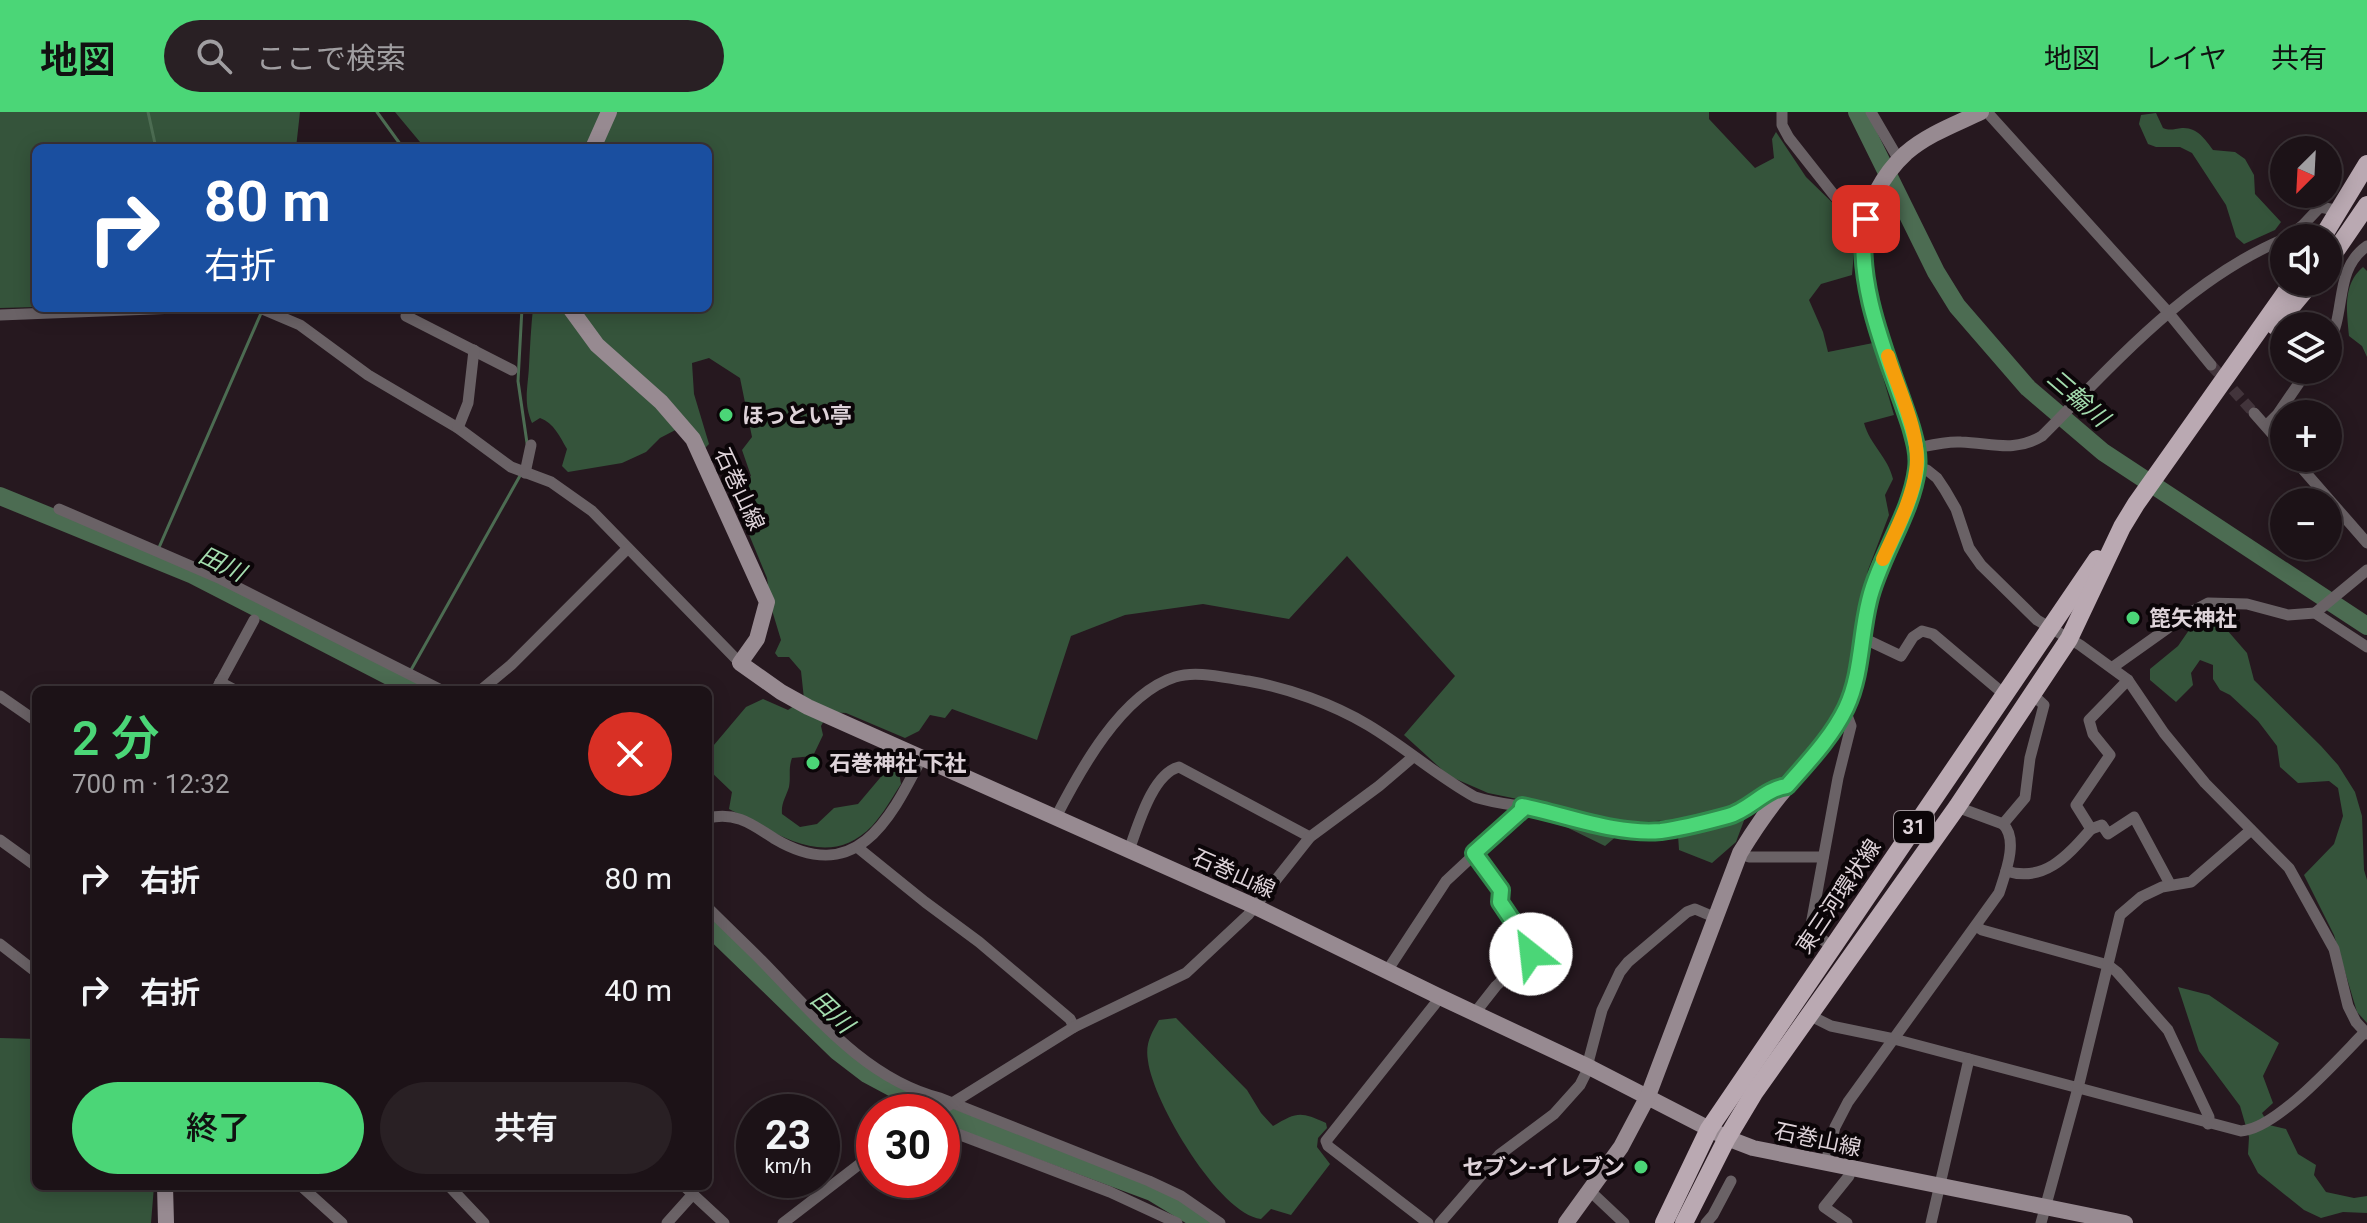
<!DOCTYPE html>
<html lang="ja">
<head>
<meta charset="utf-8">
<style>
  body { margin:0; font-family:Roboto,"Noto Sans JP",sans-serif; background:#292024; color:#f1f3f6; height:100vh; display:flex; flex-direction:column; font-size:30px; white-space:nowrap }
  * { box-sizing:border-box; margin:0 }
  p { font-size:26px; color:#a09ea1 }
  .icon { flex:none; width:44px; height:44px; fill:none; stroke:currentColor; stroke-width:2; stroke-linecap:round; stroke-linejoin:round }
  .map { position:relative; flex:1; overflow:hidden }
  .details { position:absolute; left:32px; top:574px; width:680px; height:504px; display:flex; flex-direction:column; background:#1c1217; border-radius:12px; box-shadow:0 4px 20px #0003,0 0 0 2px #3a3236 }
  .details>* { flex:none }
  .hud { position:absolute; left:32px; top:32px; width:680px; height:168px; border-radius:12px; box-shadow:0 4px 20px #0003,0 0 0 2px #3a3236; background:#1a4fa0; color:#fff; overflow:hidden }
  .needle { width:52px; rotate:204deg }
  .fabs { position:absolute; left:2270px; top:24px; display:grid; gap:16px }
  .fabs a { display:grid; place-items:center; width:72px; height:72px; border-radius:50%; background:#1c1217; box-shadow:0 4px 20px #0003,0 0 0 2px #3a3236; font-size:40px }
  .speed { position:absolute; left:736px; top:982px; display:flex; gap:16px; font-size:40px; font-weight:700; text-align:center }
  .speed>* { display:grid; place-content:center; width:104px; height:104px; border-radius:50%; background:#1c1217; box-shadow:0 4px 20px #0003,0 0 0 2px #3a3236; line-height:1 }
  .speed small { font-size:20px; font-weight:400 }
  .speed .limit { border:12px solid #d22; background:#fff; color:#111 }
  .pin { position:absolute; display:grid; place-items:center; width:68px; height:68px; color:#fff; margin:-34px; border-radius:16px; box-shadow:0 4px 12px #0006 }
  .me { position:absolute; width:88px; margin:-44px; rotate:331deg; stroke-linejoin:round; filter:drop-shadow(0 0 6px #0008) }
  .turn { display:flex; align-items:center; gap:28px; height:168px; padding:0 40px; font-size:36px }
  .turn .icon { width:104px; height:104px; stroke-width:2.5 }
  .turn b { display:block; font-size:56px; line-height:68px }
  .round { display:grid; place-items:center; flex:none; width:84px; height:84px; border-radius:42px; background:#292024 }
  .head { display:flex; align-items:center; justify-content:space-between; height:136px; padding:0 40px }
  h1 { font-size:48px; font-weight:600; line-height:60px; color:#4bd677 }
  .primary-button { display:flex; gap:16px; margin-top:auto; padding:16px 40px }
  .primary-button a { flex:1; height:92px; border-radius:48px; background:#4bd677; color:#111; font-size:32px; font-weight:600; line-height:92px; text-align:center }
  .primary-button a+a { background:#292024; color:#f1f3f6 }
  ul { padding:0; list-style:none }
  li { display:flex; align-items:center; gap:24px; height:112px; padding:0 40px }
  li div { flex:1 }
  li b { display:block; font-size:30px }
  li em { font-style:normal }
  header { display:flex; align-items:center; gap:48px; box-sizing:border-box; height:112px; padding:0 40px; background:#4bd677; color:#111 }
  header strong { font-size:38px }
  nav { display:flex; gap:44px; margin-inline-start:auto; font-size:28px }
  .search { width:560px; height:72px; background:#292024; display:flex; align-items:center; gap:20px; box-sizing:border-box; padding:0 28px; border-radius:44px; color:#a09ea1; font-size:30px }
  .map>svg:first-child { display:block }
  .forest { fill:#35543b }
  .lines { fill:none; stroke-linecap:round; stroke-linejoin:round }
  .stream { stroke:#4c6c52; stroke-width:3 }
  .river { stroke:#4c6c52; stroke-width:18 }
  .street-tunnel { stroke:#42343b; stroke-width:11; stroke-dasharray:11 5.5; stroke-linecap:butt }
  .street { stroke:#6a6266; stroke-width:11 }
  .secondary { stroke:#978a91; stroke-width:16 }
  .primary { stroke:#baa9b2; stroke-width:18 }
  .route-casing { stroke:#318b4d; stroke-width:20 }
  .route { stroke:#4bd677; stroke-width:14 }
  .slow { stroke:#f59e0b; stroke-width:14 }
  .poi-dot { fill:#4bd677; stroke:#0b0508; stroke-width:3 }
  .labels { text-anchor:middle; stroke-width:8; stroke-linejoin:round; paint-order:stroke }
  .shield { fill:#0b0508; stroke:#9f959a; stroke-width:2 }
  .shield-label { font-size:20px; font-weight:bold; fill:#ded3d9 }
  .poi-label { font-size:22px; font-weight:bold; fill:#ded3d9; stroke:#0b0508; text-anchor:start }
  .street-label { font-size:22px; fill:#ded3d9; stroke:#0b0508 }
  .water-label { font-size:24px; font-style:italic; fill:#a3dcae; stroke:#0b0508 }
</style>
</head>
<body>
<header>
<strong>地図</strong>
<div class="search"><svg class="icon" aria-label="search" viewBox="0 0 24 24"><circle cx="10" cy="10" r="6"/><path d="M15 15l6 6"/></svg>ここで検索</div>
<nav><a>地図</a><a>レイヤ</a><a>共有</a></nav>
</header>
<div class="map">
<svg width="2367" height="1111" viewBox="0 0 2367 1111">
  <rect width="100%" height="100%" fill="#26181f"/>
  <g class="forest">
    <path d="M 0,0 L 300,0 L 296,36 L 36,36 L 36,195 L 0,196 Z"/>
    <path d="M 395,0 L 1709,0 L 1709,7 L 1755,56 L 1774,46 L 1772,27 L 1776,20 L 1806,65 L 1842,100 L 1856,118 L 1852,163 L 1821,172 L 1809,188 L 1823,220 L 1828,240 L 1873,231 L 1894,303 L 1864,311 C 1870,333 1888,345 1893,367 L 1885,383 L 1889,403 L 1868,458 L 1842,588 L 1811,634 L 1775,672 L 1752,687 L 1736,730 L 1712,751 L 1679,738 L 1677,708 L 1633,710 L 1605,734 L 1560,712 L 1551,694 L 1488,681 L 1449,664 L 1404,623 L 1455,564 L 1347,444 L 1289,507 L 1203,492 L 1125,503 L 1071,524 L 1037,628 L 952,597 L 945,606 L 930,603 L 919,619 L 905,626 L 846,601 L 829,600 L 821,614 L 823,623 L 813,644 L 792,646 C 788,657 791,664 789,675 C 786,685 781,691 782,702 L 800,715 L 817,712 L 834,696 L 858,692 L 885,660 L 899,660 L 901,672 C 892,686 883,702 872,714 C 826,761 776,720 729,697 L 732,680 L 708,657 L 708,640 L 746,595 L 763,587 L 788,598 L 804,587 L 801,559 L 789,545 L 778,545 L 775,541 L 781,528 L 771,495 L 767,466 L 734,386 L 734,376 L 751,364 L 742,338 L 752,325 L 740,266 L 709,246 L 692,251 L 694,282 L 709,332 L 704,337 L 687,312 L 660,326 L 646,340 L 622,351 L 568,360 L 562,354 L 567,337 C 560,325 554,311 540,306 L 532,311 C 523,290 528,276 529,254 C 530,235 531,215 533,196 L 708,196 L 708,36 L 425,36 Z"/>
    <path d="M 2156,1 L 2163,16 C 2170,19 2174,17 2182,16 C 2197,15 2205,27 2213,38 L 2235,40 L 2245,47 L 2254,63 L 2255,82 L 2281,110 L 2275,118 L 2244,132 L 2236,125 L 2226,93 L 2192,41 L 2180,35 L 2156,35 L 2148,32 L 2139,12 L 2141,3 Z"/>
    <path d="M 2363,155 L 2367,159 L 2367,245 L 2362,234 L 2349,224 C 2347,198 2342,173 2363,155 Z"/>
    <path d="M 2214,503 L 2247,541 L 2254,568 L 2321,634 L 2338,653 L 2355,680 L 2362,704 L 2364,758 L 2367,768 L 2367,911 L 2357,900 L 2334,823 L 2304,763 L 2334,732 L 2343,704 L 2338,676 L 2329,669 L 2298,671 L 2280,655 L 2277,634 L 2258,609 L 2230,583 L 2220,578 L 2213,567 L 2213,553 L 2200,548 L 2191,561 L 2193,573 L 2176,590 L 2150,568 L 2150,557 L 2178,534 L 2196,508 Z"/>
    <path d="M 2178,875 L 2209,883 L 2279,931 L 2263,964 L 2273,991 L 2262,1001 L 2269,1013 L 2286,1017 L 2298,1042 L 2316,1053 L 2314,1063 L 2326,1080 L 2354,1086 L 2367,1084 L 2367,1101 L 2343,1100 L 2321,1106 L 2304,1098 L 2258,1061 L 2248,1042 L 2249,1025 L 2240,994 L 2199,939 Z"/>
    <path d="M 1176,906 L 1247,978 L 1261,1001 L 1273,1014 C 1297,1000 1300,999 1326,1011 L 1327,1016 L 1318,1026 L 1317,1035 L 1330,1052 L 1291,1103 L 1271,1097 L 1261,1107 C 1219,1102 1153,990 1148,949 C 1145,932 1151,922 1159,908 Z"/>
    <path d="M 0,926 L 36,927 L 36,1074 L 154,1074 L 151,1111 L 0,1111 Z"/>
  </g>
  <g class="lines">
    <g class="stream">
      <path d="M 148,0 L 156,36"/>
      <path d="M 377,0 L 403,36"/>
      <path d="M 522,196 L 518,269 L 527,331"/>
      <path d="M 154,447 L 262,199"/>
      <path d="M 411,558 L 521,362"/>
      <path d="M 403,572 L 407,564"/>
    </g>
    <g class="river">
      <path d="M 1857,0 L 1936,160 L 1957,194 L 2028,276 L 2103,340 L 2367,514"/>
      <path d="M 0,384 L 193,463 L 416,578"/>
      <path d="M 708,814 L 837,939 L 867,962 L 938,1000"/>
      <path d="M 942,1002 L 1152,1080 L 1203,1111"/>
    </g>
    <path class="street-tunnel" d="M 2211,253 L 2254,301"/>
    <g class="street">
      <path d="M 1782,0 L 1782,13 L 1789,26 L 1845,97 L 1866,107"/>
      <path d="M 1871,0 L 1899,48"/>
      <path d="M 1987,0 L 2167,199 L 2211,253"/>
      <path d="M 2287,126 L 2303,113 L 2320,95 L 2340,99"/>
      <path d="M 260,196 L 300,213 L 368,263 L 458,316 L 511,355 L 551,370 L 592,399 L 740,551"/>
      <path d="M 0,203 L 177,196"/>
      <path d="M 406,204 L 512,258"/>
      <path d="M 2328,232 C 2347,200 2333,158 2367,134"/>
      <path d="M 2254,301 L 2284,335"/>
      <path d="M 2266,314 L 2277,303 L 2308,258"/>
      <path d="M 458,316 L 468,291 L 474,238"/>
      <path d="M 1917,336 C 1931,333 1946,329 1961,330 C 1992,331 2014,341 2042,324 C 2115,251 2187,168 2284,127"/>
      <path d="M 2293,346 L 2367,431"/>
      <path d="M 1917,357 L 1927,358 L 1937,366 L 1945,378 L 1956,397 L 1969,436 L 1981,453 L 2037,508 L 2080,533 L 2128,568 L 2164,621 L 2205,671 L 2289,756 L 2334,837 L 2348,894 L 2356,910 L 2367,922"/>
      <path d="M 525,361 L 531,333"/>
      <path d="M 59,397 L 221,467 L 441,578"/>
      <path d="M 2315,501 L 2367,458"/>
      <path d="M 1863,526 L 1901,544 L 1913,525 L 1922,519 L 1933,522 L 2005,583"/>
      <path d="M 2113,555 L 2189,501 L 2208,491 L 2247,492 L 2288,503 L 2315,501 L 2367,535"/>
      <path d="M 220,570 L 235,578"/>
      <path d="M 216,578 L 254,508"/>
      <path d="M 481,578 L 511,553 L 627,437"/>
      <path d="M 0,584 L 36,609"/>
      <path d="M 1957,695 L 2003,712"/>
      <path d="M 708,706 C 736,699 753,713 775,727 C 855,774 889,710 921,647"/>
      <path d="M 1055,707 C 1079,660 1121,582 1175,565 C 1197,558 1225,566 1248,569 C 1288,576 1333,592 1368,613 C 1405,635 1437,664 1475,685 C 1496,692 1519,693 1541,698 C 1571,704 1600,715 1631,718 C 1664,722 1697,712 1728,704 C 1750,698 1764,677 1787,674"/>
      <path d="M 2091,717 L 2102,713 L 2108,722 L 2134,705 L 2170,772"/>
      <path d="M 0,728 L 36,754"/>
      <path d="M 857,735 L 925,790 L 979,830 L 1070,907 L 1074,915"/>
      <path d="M 1129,738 C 1138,714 1152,662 1179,655 L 1310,725"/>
      <path d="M 1740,741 L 1749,745 L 1823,745"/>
      <path d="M 2006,759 C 2045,771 2068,743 2091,717 L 2076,693 L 2110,643 L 2093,622 L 2089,608 L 2128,568"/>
      <path d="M 708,796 C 726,814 744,831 761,848 C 813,901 865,967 940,986 L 1149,1069 L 1181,1084 L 1220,1111"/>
      <path d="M 1976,814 L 1982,818 L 2108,853 L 2117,860 L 2168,918 L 2209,1005 L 2208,1012"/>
      <path d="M 0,832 L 36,860"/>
      <path d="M 1832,835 L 1818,824 L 1811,813 L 1838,666 L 1851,614 L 1845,598"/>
      <path d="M 1387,859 L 1446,769 L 1522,698 L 1522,694"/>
      <path d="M 1474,902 L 1496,874 L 1531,842 L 1531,836 L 1500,790 L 1501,778 L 1474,741"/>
      <path d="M 1809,903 L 1831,914 L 1894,927 L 2241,1019 C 2277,1017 2339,946 2365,920"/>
      <path d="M 938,1000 L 1074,915 L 1186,861 L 1248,803 L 1310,725 L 1379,674 L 1413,645"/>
      <path d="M 942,1016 L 1110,1080 L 1177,1111"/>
      <path d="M 1826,1050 L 1835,1015 L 1848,990 L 1999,781 C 2005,762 2019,728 2003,712 L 2025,686 L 2030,646 L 2044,593 L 2032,582"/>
      <path d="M 301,1074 L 342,1111"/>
      <path d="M 449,1074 L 484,1111"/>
      <path d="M 684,1074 L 724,1111"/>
      <path d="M 1590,1079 L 1624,1111"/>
      <path d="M 667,1111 L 693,1082"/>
      <path d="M 783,1111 L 874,1041"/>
      <path d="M 1428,1111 L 1328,1034 L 1326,1029 L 1435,892 L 1438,884"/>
      <path d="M 1440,1111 L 1499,1043 L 1554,1002 L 1580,973 L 1589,955 L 1589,947 L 1602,898 L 1620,860 L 1628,850 L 1687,800 L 1695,797 L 1714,805"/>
      <path d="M 1706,1111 L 1713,1103 L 1731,1069"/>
      <path d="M 1847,1111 L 1824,1095 L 1849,1064 L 1851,1056"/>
      <path d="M 1931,1111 L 1969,947"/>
      <path d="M 2041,1111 L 2078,976 L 2120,803 L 2141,785 L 2162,775 L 2191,770 L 2251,718"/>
    </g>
    <g class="secondary">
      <path d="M 593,36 L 609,0"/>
      <path d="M 570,196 L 597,233 L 661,290 L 693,327 L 767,490 L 757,527 L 740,551 L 781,580 L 808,595 L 1254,794 L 1438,884 L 1589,955 L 1727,1026 L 1753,1036 L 2125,1111"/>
      <path d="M 165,1074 L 166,1111"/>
      <path d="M 1566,1111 L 1621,1035 L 1648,984 L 1740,741 C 1754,718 1769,696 1786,676 C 1806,650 1830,627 1845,597 C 1863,561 1859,522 1870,484 C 1882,445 1913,395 1917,357 C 1918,343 1915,329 1911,315 C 1895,265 1858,176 1862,126 C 1865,95 1883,62 1906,41 C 1928,22 1956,12 1981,0"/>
    </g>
    <g class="primary">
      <path d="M 2322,126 L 2367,52"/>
      <path d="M 2328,150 L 2367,93"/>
      <path d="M 2275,214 L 2312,170"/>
      <path d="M 1664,1111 L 1709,1017 L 2097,447"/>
      <path d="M 1684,1111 L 1727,1026 L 1754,981 L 1957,695 L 2069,527 L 2122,415 L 2136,392 L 2293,170"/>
    </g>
  </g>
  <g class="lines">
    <g class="route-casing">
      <path id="route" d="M 1531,842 L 1531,836 L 1500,790 L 1501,778 L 1474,741 L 1522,698 L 1522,694 C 1567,703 1615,723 1661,719 C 1684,716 1706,710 1728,704 C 1750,698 1764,677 1787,674 C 1808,650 1832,625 1846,596 C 1862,562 1860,525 1869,489 C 1879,446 1912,400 1917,357 C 1919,343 1915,329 1911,315 C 1891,253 1853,172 1866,107"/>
    </g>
    <use href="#route" class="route"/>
    <path class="slow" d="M 1883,447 C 1895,420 1912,389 1916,359 C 1922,325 1898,277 1888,244"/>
  </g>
  <g class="poi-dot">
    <circle cx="726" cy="303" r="8"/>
    <circle cx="2133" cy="506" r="8"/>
    <circle cx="813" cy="651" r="8"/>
    <circle cx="1641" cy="1055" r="8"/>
  </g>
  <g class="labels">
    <rect class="shield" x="1894" y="699" width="40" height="32" rx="6"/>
    <g class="shield-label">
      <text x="1914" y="722">31</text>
    </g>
    <g class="poi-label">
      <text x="742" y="311">ほっとい亭</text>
      <text x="2149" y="514">箆矢神社</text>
      <text x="829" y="659">石巻神社 下社</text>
      <text x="1625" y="1063" text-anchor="end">セブン-イレブン</text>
    </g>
    <g class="street-label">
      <text transform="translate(740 377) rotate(65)" y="8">石巻山線</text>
      <text transform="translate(1234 761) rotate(24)" y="8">石巻山線</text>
      <text transform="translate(1838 784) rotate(-56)" y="8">東三河環状線</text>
      <text transform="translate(1818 1027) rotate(12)" y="8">石巻山線</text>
    </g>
    <g class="water-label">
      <text transform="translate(2078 286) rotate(41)" y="8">三輪川</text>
      <text transform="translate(222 452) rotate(26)" y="8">田川</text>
      <text transform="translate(832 900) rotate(44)" y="8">田川</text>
    </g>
  </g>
</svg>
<div class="fabs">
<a><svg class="needle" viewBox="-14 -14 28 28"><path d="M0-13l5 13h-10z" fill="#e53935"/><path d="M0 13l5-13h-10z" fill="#a09ea1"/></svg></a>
<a><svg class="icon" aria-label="sound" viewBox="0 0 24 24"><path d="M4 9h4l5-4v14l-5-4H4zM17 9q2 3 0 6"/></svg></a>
<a><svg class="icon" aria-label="layers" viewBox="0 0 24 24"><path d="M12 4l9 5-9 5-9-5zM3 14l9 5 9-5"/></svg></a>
<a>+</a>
<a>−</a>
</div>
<div class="speed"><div>23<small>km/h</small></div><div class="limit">30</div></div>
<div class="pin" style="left:1866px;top:107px;background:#d93025"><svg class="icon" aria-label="arrive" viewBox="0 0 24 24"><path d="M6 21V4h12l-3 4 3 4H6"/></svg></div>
<svg class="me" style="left:1531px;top:842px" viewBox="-20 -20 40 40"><circle r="19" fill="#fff"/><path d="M0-13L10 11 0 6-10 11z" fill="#4bd677"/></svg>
<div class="hud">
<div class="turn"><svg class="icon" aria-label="right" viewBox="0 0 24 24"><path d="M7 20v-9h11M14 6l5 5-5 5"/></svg><div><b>80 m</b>右折</div></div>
</div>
<section class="details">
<div class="head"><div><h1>2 分</h1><p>700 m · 12:32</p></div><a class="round" style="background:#d93025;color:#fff"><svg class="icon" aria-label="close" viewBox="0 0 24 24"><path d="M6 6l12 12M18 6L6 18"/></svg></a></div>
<ul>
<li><svg class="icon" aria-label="right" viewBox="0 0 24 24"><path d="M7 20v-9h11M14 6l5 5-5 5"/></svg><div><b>右折</b></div><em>80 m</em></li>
<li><svg class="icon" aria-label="right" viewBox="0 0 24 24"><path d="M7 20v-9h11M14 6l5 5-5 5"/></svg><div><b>右折</b></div><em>40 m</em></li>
</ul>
<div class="primary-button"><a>終了</a><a>共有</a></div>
</section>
</div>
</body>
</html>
